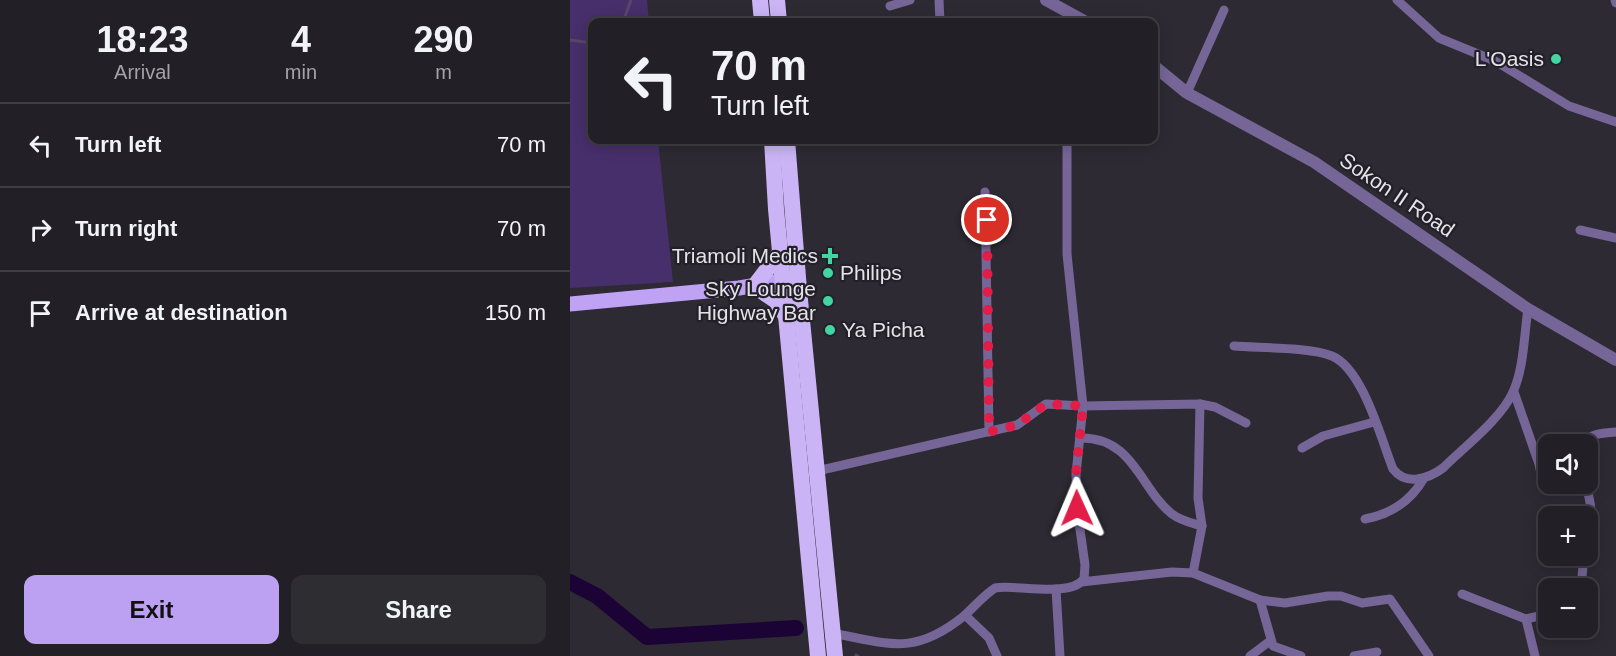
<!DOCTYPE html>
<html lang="en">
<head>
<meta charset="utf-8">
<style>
  body { margin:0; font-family:Helvetica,sans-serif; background:#2e2d32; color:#f1f3f6; height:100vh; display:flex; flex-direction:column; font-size:22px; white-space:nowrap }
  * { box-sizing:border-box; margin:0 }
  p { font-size:20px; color:#a2a3a7 }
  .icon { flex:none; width:33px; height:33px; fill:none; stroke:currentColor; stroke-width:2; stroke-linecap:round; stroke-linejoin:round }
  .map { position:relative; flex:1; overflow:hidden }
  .panel { display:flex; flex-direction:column; background:#222026; width:570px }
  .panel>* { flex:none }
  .guide { position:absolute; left:18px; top:18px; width:570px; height:126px; border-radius:12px; box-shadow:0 3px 15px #0003,0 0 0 2px #3f3e43; background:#222026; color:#f1f3f6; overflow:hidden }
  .controls { position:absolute; left:968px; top:434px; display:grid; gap:12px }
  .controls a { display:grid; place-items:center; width:60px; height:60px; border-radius:12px; background:#222026; box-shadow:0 3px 15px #0003,0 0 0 2px #3f3e43; font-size:30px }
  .pin { position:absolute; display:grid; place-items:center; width:51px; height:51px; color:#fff; margin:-26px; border:3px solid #fff; border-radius:50%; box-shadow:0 2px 6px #0007 }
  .me { position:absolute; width:66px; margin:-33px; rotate:359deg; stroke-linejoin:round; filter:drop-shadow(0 0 4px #0008) }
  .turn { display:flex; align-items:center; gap:21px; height:126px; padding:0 24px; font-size:27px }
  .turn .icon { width:78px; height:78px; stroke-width:2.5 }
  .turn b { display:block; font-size:42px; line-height:51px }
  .eta { display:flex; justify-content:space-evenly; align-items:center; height:102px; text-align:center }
  .eta b { font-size:36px; font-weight:700; line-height:42px }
  .action { display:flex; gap:12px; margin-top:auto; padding:12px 24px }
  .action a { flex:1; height:69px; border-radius:12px; background:#bca0f2; color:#111; font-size:24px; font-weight:700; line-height:69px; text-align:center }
  .action a+a { background:#2e2d32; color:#f1f3f6 }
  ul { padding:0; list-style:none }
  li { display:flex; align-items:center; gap:18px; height:84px; padding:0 24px; border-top:2px solid #3f3e43 }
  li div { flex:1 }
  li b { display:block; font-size:22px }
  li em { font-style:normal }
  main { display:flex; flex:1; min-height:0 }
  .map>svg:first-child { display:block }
  .green { fill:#472f6b }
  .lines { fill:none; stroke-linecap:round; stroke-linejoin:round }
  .stream { stroke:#57476b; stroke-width:3 }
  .river { stroke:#1b0435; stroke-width:16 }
  .minor { stroke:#766597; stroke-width:9 }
  .tertiary { stroke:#766597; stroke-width:12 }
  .primary { stroke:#bfa2f4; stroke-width:15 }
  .trunk { stroke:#cab4f5; stroke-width:16 }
  .route { stroke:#e11d48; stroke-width:10; stroke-dasharray:0 18 }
  .poi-dot { fill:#42d4a1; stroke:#232029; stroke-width:2 }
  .labels { text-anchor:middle; stroke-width:4.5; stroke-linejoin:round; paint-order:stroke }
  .poi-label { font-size:21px; fill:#e4e3e8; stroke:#232029; text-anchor:end }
  .street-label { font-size:21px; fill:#e4e3e8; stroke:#232029 }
</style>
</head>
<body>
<main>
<section class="panel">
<div class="eta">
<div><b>18:23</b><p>Arrival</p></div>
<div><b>4</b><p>min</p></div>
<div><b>290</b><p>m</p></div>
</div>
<ul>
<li><svg class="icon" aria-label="left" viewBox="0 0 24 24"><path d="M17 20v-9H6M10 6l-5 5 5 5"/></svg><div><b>Turn left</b></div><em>70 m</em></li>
<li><svg class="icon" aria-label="right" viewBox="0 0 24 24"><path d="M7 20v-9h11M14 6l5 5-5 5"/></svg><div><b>Turn right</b></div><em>70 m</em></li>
<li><svg class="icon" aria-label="arrive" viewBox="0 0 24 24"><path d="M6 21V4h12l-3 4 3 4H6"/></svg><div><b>Arrive at destination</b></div><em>150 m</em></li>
</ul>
<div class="action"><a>Exit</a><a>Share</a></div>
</section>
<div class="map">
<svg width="1046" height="656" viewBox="0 0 1046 656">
  <rect width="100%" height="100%" fill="#2d2a33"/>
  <path class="green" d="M 0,0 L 77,0 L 79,22 L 22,22 L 22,140 L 88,140 L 103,282 L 0,288 Z"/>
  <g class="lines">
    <g class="stream">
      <path d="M 53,22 L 61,0"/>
      <path d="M 0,40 L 22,43"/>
      <path d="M 286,655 L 288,656"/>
    </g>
    <path class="river" d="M 0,582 L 27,596 L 77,637 L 226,628"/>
    <g class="minor">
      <path d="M 369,0 L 370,22"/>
      <path d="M 827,0 L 869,38 L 925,61 L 999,106 L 1046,122"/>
      <path d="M 1045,0 L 1046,3"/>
      <path d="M 320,6 L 340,0"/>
      <path d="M 617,93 L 654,10"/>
      <path d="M 415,192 L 419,432"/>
      <path d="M 1010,230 L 1046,238"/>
      <path d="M 664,346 C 689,348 740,347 762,356 C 793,369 811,439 823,469 C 836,486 858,479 873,468 C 894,447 931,419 943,392 C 954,368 954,335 958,309"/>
      <path d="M 944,392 L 969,464 L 973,483"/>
      <path d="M 510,438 C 564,437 570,489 602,514 C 611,521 622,523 632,526"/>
      <path d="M 1012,444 C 1021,433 1033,433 1046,432"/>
      <path d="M 732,448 L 753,436 L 804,422"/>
      <path d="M 247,471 L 447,425 L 476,404 L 513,406 L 630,404 L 645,407 L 676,423"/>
      <path d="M 1016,483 C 1021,505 1026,528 1017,549"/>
      <path d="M 795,519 C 822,514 841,501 854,478"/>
      <path d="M 623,573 L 632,526 L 628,498 L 630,404"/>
      <path d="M 511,582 L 602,572 L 623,573 L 690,600 L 715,603 L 758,596 L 771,596 L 792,603 L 820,599 L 859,656"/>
      <path d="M 1011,588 L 1014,555"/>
      <path d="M 486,589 L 490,656"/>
      <path d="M 892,594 L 956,619 L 978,614"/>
      <path d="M 690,600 L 703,646 L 731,656"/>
      <path d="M 395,615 L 419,638 L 427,656"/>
      <path d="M 956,619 L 965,656"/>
      <path d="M 262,633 C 320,644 344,656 394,616 C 404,607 413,596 425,588 C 446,584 500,598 514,579 L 515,565 L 507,508 L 506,474 L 513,406 L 497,254 L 497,140"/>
      <path d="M 680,656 L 700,641"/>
      <path d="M 784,656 L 807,652"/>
    </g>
    <g class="tertiary">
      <path d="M 476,0 L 516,22"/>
      <path d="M 584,66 L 617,93 L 744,162 L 958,309 L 1046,360"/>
    </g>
    <path class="primary" d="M 0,304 L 169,288 L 223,279"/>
    <g class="trunk">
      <path d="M 190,0 L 192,22"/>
      <path d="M 207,0 L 209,22"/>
      <path d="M 202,140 L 206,209 L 248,656"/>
      <path d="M 217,140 L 229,290 L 265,656"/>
      <path d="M 186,284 L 211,251"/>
      <path d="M 190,290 L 206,301 L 216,316"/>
    </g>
  </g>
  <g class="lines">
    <path class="route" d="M 417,220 L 419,432 L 447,425 L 476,404 L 513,406 L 506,474 L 507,508"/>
  </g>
  <g class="poi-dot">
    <circle cx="986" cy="59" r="6"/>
    <path d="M257 247h6v6h6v6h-6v6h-6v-6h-6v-6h6z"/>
    <circle cx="258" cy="273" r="6"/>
    <circle cx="258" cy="301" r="6"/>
    <circle cx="260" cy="330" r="6"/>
  </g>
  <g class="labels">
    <g class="poi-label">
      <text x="974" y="66">L'Oasis</text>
      <text x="248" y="263">Triamoli Medics</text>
      <text x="270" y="280" text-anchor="start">Philips</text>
      <text x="246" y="296">Sky Lounge<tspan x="246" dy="24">Highway Bar</tspan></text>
      <text x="272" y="337" text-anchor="start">Ya Picha</text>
    </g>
    <g class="street-label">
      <text transform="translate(827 195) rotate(34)" y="7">Sokon II Road</text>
    </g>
  </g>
</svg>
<div class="controls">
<a><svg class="icon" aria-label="sound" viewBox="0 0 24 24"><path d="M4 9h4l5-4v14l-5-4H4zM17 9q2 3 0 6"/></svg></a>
<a>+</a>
<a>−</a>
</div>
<div class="pin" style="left:417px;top:220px;background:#d93025"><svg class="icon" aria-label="arrive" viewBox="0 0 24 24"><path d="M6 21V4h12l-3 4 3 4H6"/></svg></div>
<svg class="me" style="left:507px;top:508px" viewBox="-20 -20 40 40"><path d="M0-17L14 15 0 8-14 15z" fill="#e11d48" stroke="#fff" stroke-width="4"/></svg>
<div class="guide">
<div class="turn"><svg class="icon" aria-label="left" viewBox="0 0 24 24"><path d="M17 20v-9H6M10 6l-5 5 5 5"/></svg><div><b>70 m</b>Turn left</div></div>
</div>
</div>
</main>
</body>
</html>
